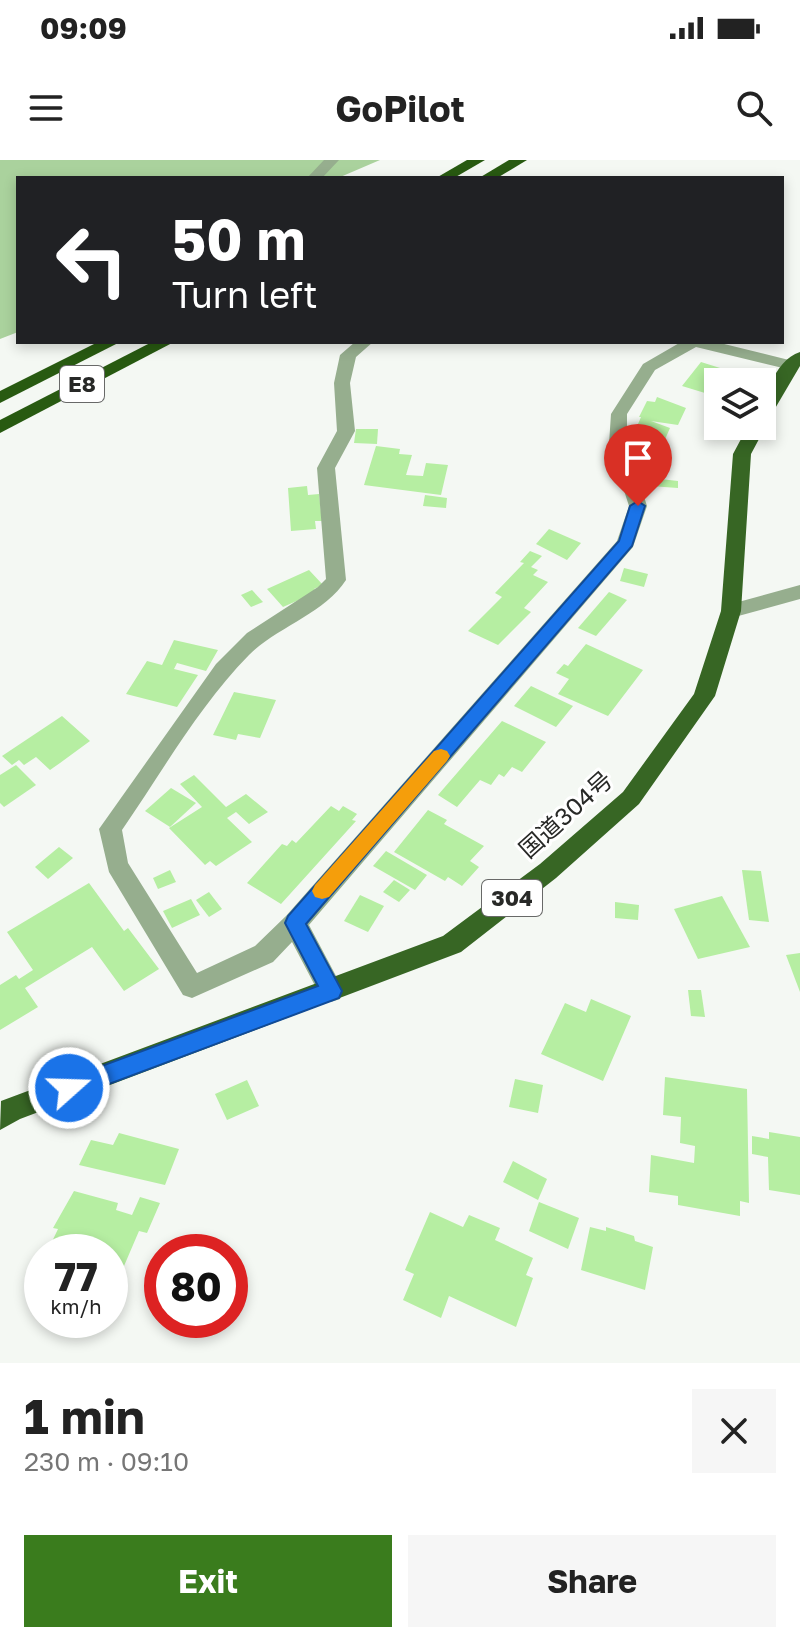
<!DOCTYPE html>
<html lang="en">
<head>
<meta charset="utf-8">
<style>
  body { margin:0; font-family:"Golos Text","Noto Sans JP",sans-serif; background:#f6f6f6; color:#222; height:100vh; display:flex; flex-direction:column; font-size:30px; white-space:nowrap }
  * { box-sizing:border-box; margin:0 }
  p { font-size:26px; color:#767676 }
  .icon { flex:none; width:44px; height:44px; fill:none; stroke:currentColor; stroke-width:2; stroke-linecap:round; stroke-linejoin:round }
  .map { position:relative; height:1203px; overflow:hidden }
  .sheet { display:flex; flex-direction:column; background:#fff; flex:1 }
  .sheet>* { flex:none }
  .banner { position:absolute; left:16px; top:16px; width:768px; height:168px; border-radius:0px; box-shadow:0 4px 12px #0003; background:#202124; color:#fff; overflow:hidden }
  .fabs { position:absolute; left:704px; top:208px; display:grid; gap:16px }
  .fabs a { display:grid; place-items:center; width:72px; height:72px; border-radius:0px; background:#fff; box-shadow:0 4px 12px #0003; font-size:40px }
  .speed { position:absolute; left:24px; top:1074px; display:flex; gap:16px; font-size:40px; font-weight:700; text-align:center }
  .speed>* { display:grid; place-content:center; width:104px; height:104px; border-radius:50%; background:#fff; box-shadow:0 4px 12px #0003; line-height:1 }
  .speed small { font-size:20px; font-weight:400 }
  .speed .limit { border:12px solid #d22; background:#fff; color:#111 }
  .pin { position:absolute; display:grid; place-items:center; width:68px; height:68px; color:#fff; margin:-82px -34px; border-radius:50% 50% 50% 0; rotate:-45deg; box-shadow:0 0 8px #0007 }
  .pin .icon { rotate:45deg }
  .me { position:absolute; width:88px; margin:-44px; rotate:70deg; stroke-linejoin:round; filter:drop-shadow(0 0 6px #0008) }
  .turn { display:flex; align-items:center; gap:28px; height:168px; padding:0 24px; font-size:36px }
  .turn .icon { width:104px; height:104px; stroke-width:2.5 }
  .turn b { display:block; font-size:56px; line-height:68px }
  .round { display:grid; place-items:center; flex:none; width:84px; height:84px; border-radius:0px; background:#f6f6f6 }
  .head { display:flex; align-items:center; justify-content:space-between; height:136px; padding:0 24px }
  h1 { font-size:48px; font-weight:700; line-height:60px }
  .button { display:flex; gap:16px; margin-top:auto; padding:16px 24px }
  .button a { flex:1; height:92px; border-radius:0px; background:#3a7c1d; color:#fff; font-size:32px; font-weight:700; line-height:92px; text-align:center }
  .button a+a { background:#f6f6f6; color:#222 }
  .status { display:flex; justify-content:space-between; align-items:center; height:56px; padding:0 40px; background:#fff; direction:ltr }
  .status svg { height:22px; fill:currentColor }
  header { display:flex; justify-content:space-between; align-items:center; height:104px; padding:0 24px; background:#fff; font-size:36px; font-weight:700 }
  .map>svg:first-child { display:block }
  .green { fill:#aad29d }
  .building { fill:#b6eea2 }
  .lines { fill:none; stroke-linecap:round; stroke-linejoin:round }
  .minor { fill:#96ae8e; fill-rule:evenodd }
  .trunk { fill:#376624; fill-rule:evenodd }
  .motorway { fill:#285a11; fill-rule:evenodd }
  .route { fill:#1a73e8; stroke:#114b97; stroke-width:2 }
  .slow { fill:#f59e0b }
  .labels { text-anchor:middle; stroke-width:6; stroke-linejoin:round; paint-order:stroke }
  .shield { fill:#fff; stroke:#686968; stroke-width:2 }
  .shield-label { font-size:22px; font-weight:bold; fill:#282927 }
  .street-label { font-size:24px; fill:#282927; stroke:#fff }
</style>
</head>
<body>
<div class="status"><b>09:09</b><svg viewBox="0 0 49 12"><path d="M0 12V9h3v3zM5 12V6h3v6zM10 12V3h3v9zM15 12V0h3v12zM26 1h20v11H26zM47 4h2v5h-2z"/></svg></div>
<header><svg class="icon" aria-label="menu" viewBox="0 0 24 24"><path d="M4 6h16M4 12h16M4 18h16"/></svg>GoPilot<svg class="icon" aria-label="search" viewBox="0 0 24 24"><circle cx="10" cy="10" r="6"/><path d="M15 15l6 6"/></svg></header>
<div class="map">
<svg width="800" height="1203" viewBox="0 0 800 1203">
  <rect width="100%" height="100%" fill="#f4f8f3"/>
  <path class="green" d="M 0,0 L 380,0 L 338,18 L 18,18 L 18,172 L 0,179 Z"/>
  <g class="building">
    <path d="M 701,202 L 736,213 L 729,222 L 718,222 L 718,237 L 682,226 Z"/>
    <path d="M 657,237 L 686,248 L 678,265 L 651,261 L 670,268 L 663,284 L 639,279 L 645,267 L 638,264 L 641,257 L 639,257 L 647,241 L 655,242 Z"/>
    <path d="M 356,269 L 378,269 L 377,284 L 354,283 Z"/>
    <path d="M 376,286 L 400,289 L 399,294 L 412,295 L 406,315 L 423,316 L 426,303 L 448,305 L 441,335 L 364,325 Z"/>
    <path d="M 651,318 L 678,321 L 678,328 L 650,326 Z"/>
    <path d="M 307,326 L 308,335 L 319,334 L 322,361 L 315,361 L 316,369 L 291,371 L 288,328 Z"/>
    <path d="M 425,335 L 447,338 L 446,348 L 423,346 Z"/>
    <path d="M 549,369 L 581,383 L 567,400 L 536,384 Z"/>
    <path d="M 530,391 L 542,396 L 531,407 L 538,410 L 533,415 L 548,422 L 524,448 L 531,452 L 498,485 L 468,471 L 502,437 L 495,433 L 524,403 L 520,402 Z"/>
    <path d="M 624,408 L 648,414 L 644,427 L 620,421 Z"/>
    <path d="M 309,410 L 323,425 L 314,429 L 317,432 L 283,447 L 267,429 Z"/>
    <path d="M 252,430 L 263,442 L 251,447 L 241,435 Z"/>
    <path d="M 609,432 L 627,440 L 596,476 L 578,468 Z"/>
    <path d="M 174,480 L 218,490 L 206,511 L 177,503 L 174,509 L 198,515 L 177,547 L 126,534 L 147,501 L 162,505 Z"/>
    <path d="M 586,484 L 643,510 L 608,556 L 558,534 L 569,519 L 556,513 L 564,504 L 568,506 Z"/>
    <path d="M 531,526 L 573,546 L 556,567 L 514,546 Z"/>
    <path d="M 234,532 L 276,540 L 260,578 L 238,574 L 236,580 L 213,575 Z"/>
    <path d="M 62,556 L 90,581 L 60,603 L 50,610 L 36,597 L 24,605 L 19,600 L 12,605 L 2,596 Z"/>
    <path d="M 502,561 L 546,582 L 522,612 L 512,607 L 504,617 L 499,614 L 491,625 L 480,620 L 457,647 L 438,635 Z"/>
    <path d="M 16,605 L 36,625 L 4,647 L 0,643 L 0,615 Z"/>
    <path d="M 194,615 L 226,647 L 246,634 L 268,652 L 249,664 L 236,652 L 227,658 L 252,682 L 216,706 L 210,701 L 205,705 L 169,668 L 202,647 L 180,624 Z"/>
    <path d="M 171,628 L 196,643 L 170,667 L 145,651 Z"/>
    <path d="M 331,646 L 339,651 L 343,646 L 357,654 L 352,660 L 356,661 L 281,744 L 247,723 L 282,684 L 287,686 L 292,680 L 296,683 Z"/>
    <path d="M 428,650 L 447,660 L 444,664 L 484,686 L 470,701 L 479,707 L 462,726 L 448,717 L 445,721 L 394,692 Z"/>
    <path d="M 59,687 L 73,698 L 48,719 L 35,707 Z"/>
    <path d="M 386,691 L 427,715 L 415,730 L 373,706 Z"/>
    <path d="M 170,710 L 176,722 L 158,729 L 153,718 Z"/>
    <path d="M 742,710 L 761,711 L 769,762 L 749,760 Z"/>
    <path d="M 394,720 L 410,730 L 399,742 L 383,732 Z"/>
    <path d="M 89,723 L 124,771 L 128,768 L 159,809 L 124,831 L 92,787 L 25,828 L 38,847 L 0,870 L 0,825 L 16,815 L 19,819 L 33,810 L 7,772 Z"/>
    <path d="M 209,732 L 222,749 L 209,757 L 196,740 Z"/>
    <path d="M 360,735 L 384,746 L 368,772 L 344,761 Z"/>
    <path d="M 722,736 L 750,787 L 698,799 L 674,749 Z"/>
    <path d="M 191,739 L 200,755 L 172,768 L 163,751 Z"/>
    <path d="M 615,742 L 639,745 L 638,760 L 615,758 Z"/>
    <path d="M 800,793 L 800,832 L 786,795 Z"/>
    <path d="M 688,830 L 701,830 L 705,857 L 691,856 Z"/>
    <path d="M 591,839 L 631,856 L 603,921 L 541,894 L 565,843 L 586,852 Z"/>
    <path d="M 665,917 L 747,929 L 749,1043 L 740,1041 L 740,1056 L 678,1045 L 678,1036 L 649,1032 L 651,995 L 694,1003 L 695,986 L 680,983 L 681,957 L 663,955 Z"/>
    <path d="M 515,919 L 543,925 L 538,953 L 509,947 Z"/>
    <path d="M 247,920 L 259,946 L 227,960 L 215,934 Z"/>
    <path d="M 769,972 L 800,977 L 800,1035 L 769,1030 L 768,997 L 752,994 L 752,976 L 769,979 Z"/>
    <path d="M 119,973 L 179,989 L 165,1025 L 79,1005 L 91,980 L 113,985 Z"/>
    <path d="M 513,1001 L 547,1019 L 538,1040 L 503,1022 Z"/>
    <path d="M 74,1031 L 118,1043 L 116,1050 L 132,1055 L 140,1037 L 160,1043 L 147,1073 L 139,1071 L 118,1120 L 110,1117 L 110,1092 L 47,1092 L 58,1069 L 53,1068 Z"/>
    <path d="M 539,1042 L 579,1058 L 568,1089 L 529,1071 Z"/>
    <path d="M 430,1052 L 463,1067 L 469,1055 L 500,1068 L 495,1080 L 533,1098 L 526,1115 L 533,1118 L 516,1167 L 449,1136 L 441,1158 L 403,1140 L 414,1114 L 405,1110 Z"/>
    <path d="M 590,1067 L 606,1071 L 606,1067 L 634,1076 L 635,1081 L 653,1087 L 645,1130 L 581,1110 Z"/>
  </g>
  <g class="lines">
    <g class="minor">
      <path d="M 324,0 L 339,0 L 322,18 L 307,18 Z"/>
      <path d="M 355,182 L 373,182 L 356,197 L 350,223 L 355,271 L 335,308 L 346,420 C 324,454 277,467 249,495 C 199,546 162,612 122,670 L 128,703 L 197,813 L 255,786 L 286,756 L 617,381 L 629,346 L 609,284 L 611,254 L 643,204 L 681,182 L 716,182 L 797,202 L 799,205 L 791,210 L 696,187 L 655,210 L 627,254 L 627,284 L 647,346 L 633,387 L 309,765 L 344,831 L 340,839 L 331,842 L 322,839 L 292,782 L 273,802 L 192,838 L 183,835 L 109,712 L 99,669 L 216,504 L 247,473 L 318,427 L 326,419 L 317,308 L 337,271 L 334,223 L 340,195 Z"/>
      <path d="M 800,425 L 800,439 L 731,458 L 721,451 L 724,446 Z"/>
    </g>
    <path class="trunk" d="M 800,192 L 800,206 L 770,257 L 762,262 L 766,266 L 751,294 L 741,451 L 715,536 L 639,644 L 556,718 L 461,792 L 20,959 L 0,970 L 1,941 L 443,776 L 540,704 L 623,632 L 694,534 L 721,451 L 733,294 L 748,266 L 762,266 C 762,242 773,201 800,192 Z"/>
    <g class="motorway">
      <path d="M 467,0 L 485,0 L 454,18 L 436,18 Z"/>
      <path d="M 509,0 L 527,0 L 497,18 L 479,18 Z"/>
      <path d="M 98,182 L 120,182 L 0,243 L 0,231 Z"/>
      <path d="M 152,182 L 174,182 L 0,273 L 0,260 Z"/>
    </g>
  </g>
  <path class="route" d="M 638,341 L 645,346 L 632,386 L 306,764 L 342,831 L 339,838 L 69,939 L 61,936 L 58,928 L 61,921 L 318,826 L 285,763 L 288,756 L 619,381 L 630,346 Z"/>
  <path class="slow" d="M 441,589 L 447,591 L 450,596 L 447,601 L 329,737 L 322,739 L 315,737 L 312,731 L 315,725 L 434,591 Z"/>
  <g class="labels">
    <g class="shield">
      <rect x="60" y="206" width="44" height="36" rx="6"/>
      <rect x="482" y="720" width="60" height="36" rx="6"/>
    </g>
    <g class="shield-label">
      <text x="82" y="232">E8</text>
      <text x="512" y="746">304</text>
    </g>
    <g class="street-label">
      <text transform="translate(566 655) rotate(-42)" y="8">国道304号</text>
    </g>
  </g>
</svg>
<div class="fabs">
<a><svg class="icon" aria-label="layers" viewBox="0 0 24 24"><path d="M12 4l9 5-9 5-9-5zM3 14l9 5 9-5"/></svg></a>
</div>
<div class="speed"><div>77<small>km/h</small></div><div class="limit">80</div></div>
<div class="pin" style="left:638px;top:346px;background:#d93025"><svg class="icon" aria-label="arrive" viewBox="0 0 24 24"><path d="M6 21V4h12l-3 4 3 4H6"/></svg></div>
<svg class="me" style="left:69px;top:928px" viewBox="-20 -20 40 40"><circle r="17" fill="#1a73e8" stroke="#fff" stroke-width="3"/><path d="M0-11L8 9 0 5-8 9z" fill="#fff"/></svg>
<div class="banner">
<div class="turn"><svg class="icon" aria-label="left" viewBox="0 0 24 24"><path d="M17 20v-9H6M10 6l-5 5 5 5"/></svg><div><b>50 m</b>Turn left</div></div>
</div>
</div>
<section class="sheet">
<div class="head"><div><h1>1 min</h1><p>230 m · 09:10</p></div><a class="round"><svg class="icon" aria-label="close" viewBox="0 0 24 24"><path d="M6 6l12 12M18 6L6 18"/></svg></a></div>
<div class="button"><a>Exit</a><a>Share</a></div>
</section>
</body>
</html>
